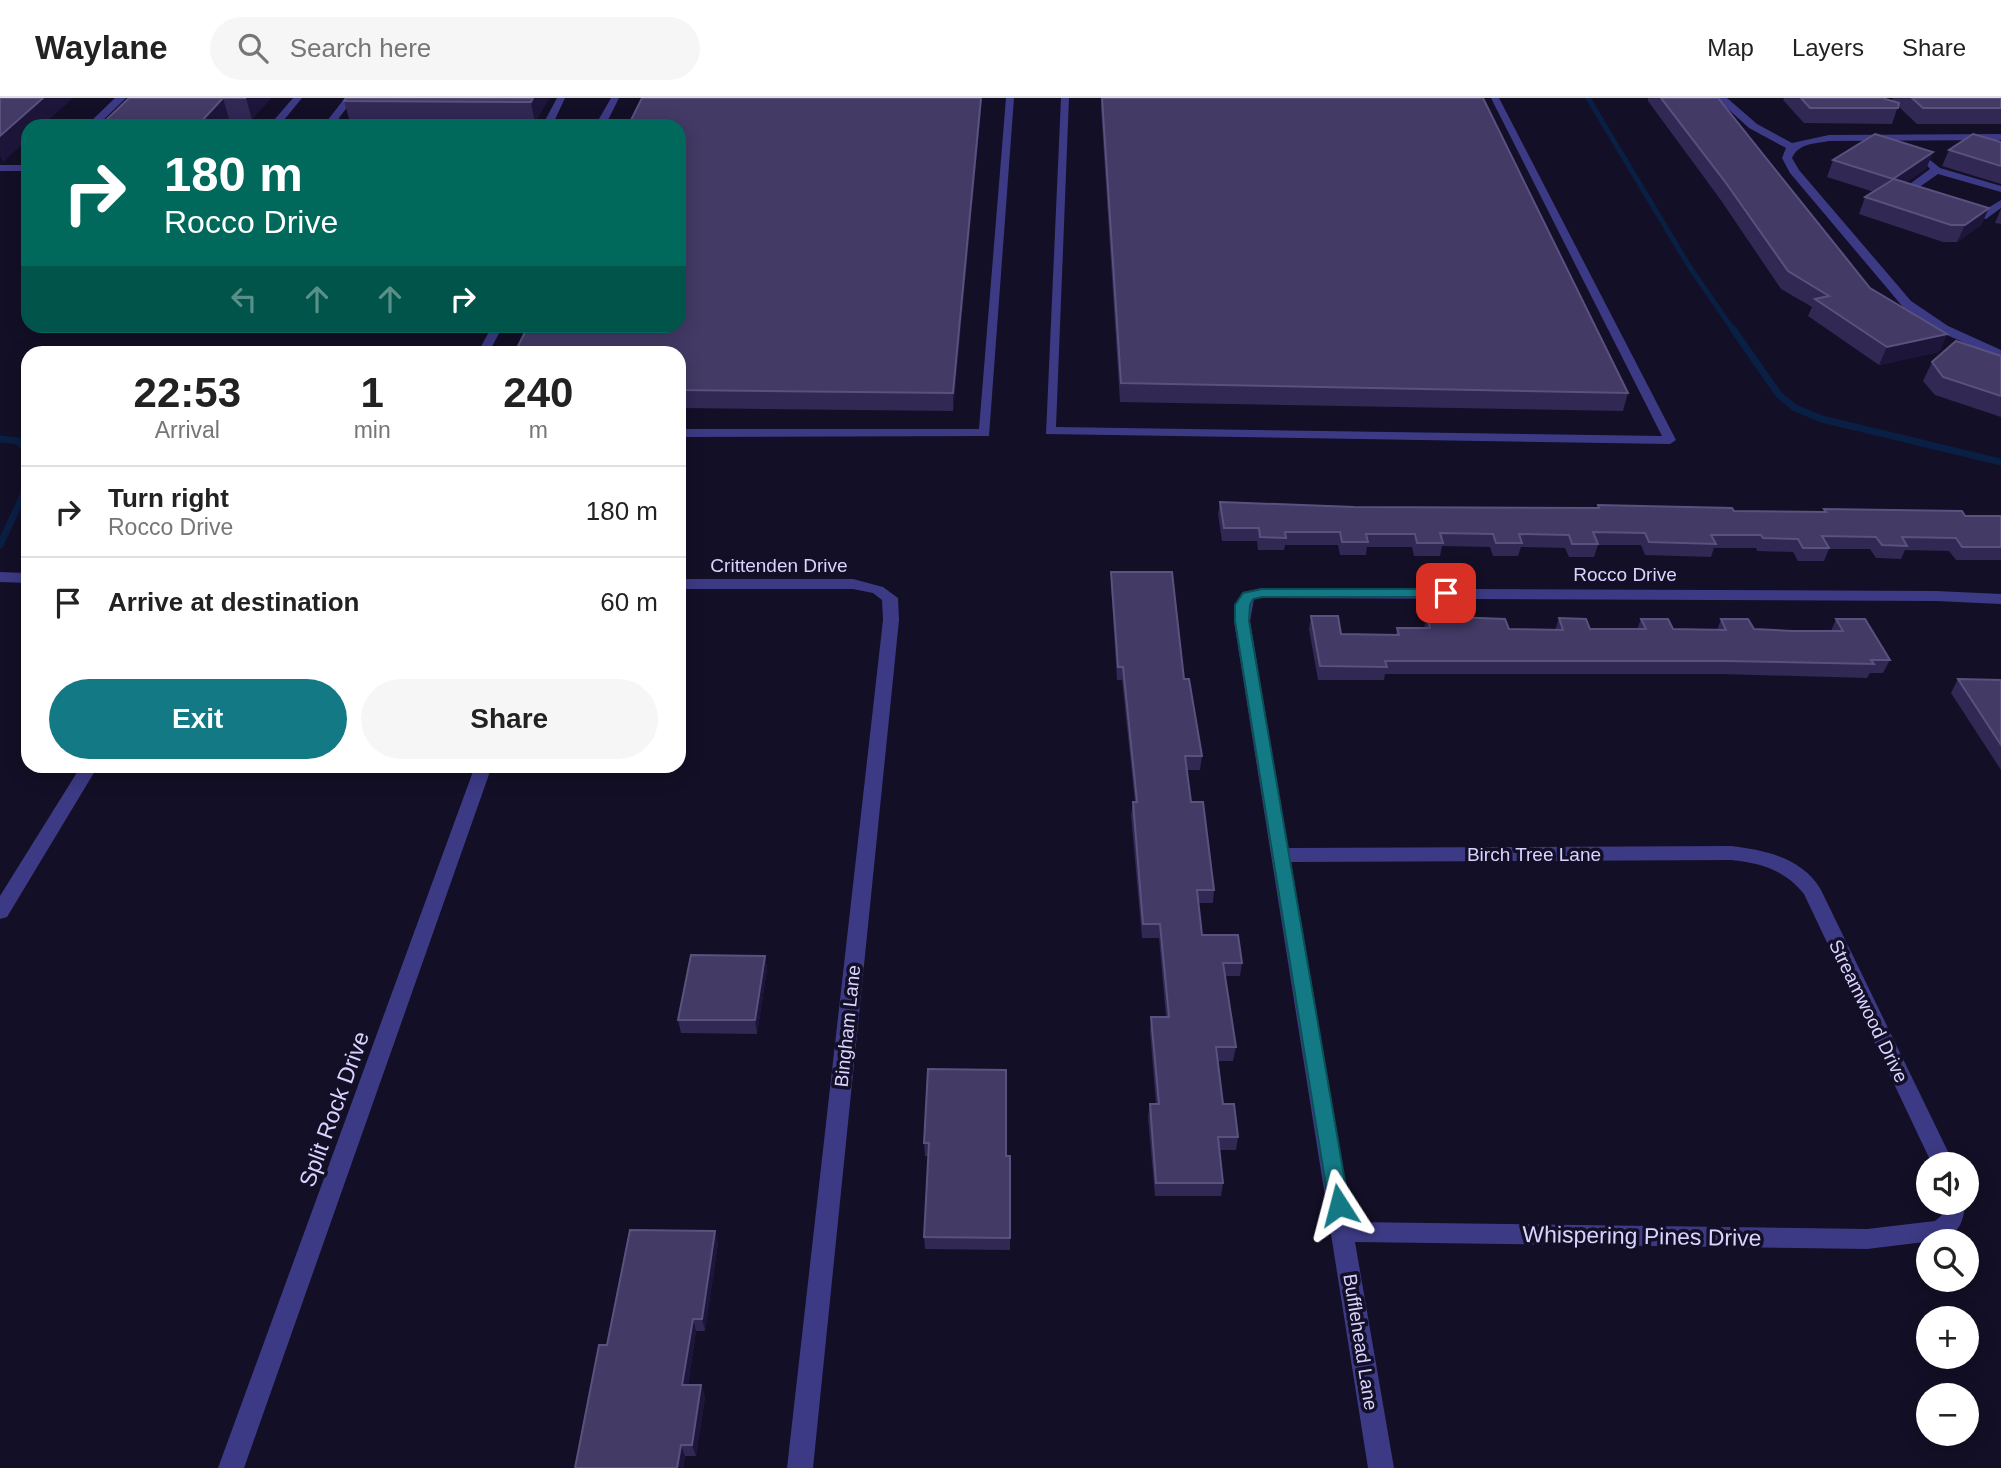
<!DOCTYPE html>
<html lang="en">
<head>
<meta charset="utf-8">
<style>
  body { margin:0; font-family:Arial,sans-serif; background:#f6f6f6; color:#222; height:100vh; display:flex; flex-direction:column; font-size:26px; white-space:nowrap }
  * { box-sizing:border-box; margin:0 }
  p { font-size:23px; color:#767676 }
  .icon { flex:none; width:38px; height:38px; fill:none; stroke:currentColor; stroke-width:2; stroke-linecap:round; stroke-linejoin:round }
  .map { position:relative; flex:1; overflow:hidden }
  .sheet { position:absolute; left:21px; top:248px; width:665px; height:427px; display:flex; flex-direction:column; background:#fff; border-radius:21px; box-shadow:0 4px 18px #0003 }
  .sheet>* { flex:none }
  .hud { position:absolute; left:21px; top:21px; width:665px; height:214px; border-radius:21px; box-shadow:0 4px 18px #0003; background:#00695c; color:#fff; overflow:hidden }
  .fabs { position:absolute; left:1916px; top:1054px; display:grid; gap:14px }
  .fabs a { display:grid; place-items:center; width:63px; height:63px; border-radius:50%; background:#fff; box-shadow:0 4px 18px #0003; font-size:35px }
  .pin { position:absolute; display:grid; place-items:center; width:60px; height:60px; color:#fff; margin:-30px; border-radius:14px; box-shadow:0 4px 10px #0006 }
  .me { position:absolute; width:77px; margin:-38px; rotate:351deg; stroke-linejoin:round; filter:drop-shadow(0 0 5px #0008) }
  .turn { display:flex; align-items:center; gap:24px; height:147px; padding:0 28px; font-size:32px }
  .turn .icon { width:91px; height:91px; stroke-width:2.5 }
  .turn b { display:block; font-size:49px; line-height:60px }
  .lanes { display:flex; align-items:center; height:66px; padding:0 28px; background:#0003; justify-content:center; gap:35px; direction:ltr }
  .lanes .off { opacity:.35 }
  .eta { display:flex; justify-content:space-evenly; align-items:center; height:119px; text-align:center }
  .eta b { font-size:42px; font-weight:600; line-height:49px }
  .primary-button { display:flex; gap:14px; margin-top:auto; padding:14px 28px }
  .primary-button a { flex:1; height:80px; border-radius:42px; background:#137a85; color:#fff; font-size:28px; font-weight:600; line-height:80px; text-align:center }
  .primary-button a+a { background:#f6f6f6; color:#222 }
  ul { padding:0; list-style:none }
  li { display:flex; align-items:center; gap:21px; height:91px; padding:0 28px; border-top:2px solid #e0e0e0 }
  li div { flex:1 }
  li b { display:block; font-size:26px }
  li em { font-style:normal }
  header { display:flex; align-items:center; gap:42px; box-sizing:border-box; height:98px; padding:0 35px; background:#fff; border-bottom:2px solid #e0e0e0 }
  header strong { font-size:33px }
  nav { display:flex; gap:38px; margin-inline-start:auto; font-size:24px }
  .search { width:490px; height:63px; background:#f6f6f6; display:flex; align-items:center; gap:18px; box-sizing:border-box; padding:0 24px; border-radius:38px; color:#767676; font-size:26px }
  .map>svg:first-child { display:block }
  .lines { fill:none; stroke-linecap:round; stroke-linejoin:round }
  .stream-far1 { stroke:#0a1f44; stroke-width:5 }
  .stream { stroke:#0a1f44; stroke-width:7 }
  .lane { fill:#3d3a85; fill-rule:evenodd }
  .street { fill:#3d3a85; fill-rule:evenodd }
  .wall { fill:#312854 }
  .shaded-wall { fill:#1d163a }
  .building { fill:#433a66; stroke:#5a527e; stroke-width:2 }
  .route { fill:#137a85; stroke:#0c4f56; stroke-width:2 }
  .labels { text-anchor:middle; stroke-width:7; stroke-linejoin:round; paint-order:stroke }
  .street-label { font-size:19px; fill:#d9d4ff; stroke:#130f26 }
  .near-street-label { font-size:23px; fill:#d9d4ff; stroke:#130f26 }
</style>
</head>
<body>
<header>
<strong>Waylane</strong>
<div class="search"><svg class="icon" aria-label="search" viewBox="0 0 24 24"><circle cx="10" cy="10" r="6"/><path d="M15 15l6 6"/></svg>Search here</div>
<nav><a>Map</a><a>Layers</a><a>Share</a></nav>
</header>
<div class="map">
<svg width="2001" height="1370" viewBox="0 0 2001 1370">
  <rect width="100%" height="100%" fill="#130f26"/>
  <g class="lines">
    <path class="stream-far1" d="M 1588,0 L 1689,168 L 1734,233"/>
    <g class="stream">
      <path d="M 1733,231 L 1779,297 L 1795,310 L 1822,321 L 2001,364"/>
      <path d="M 0,341 L 18,343 L 28,353"/>
      <path d="M 0,447 L 28,387"/>
    </g>
    <g class="lane">
      <path d="M 293,0 L 302,0 L 279,28 L 269,28 Z"/>
      <path d="M 345,0 L 354,0 L 333,28 L 323,28 Z"/>
      <path d="M 557,0 L 565,0 L 552,28 L 542,28 Z"/>
      <path d="M 611,0 L 619,0 L 605,28 L 595,28 Z"/>
      <path d="M 1006,0 L 1014,0 L 989,338 L 679,339 L 679,331 L 979,331 Z"/>
      <path d="M 1061,0 L 1069,0 L 1056,329 L 1662,338 L 1491,0 L 1499,0 L 1676,342 L 1670,346 L 1046,336 Z"/>
      <rect x="0" y="67" width="28" height="6"/>
      <path d="M 492,228 L 503,228 L 488,256 L 477,256 Z"/>
    </g>
    <g class="street">
      <path d="M 115,0 L 126,0 L 97,28 L 86,28 Z"/>
      <path d="M 1716,0 L 1727,0 L 1757,26 L 1792,45 L 1829,37 L 2001,36 L 2001,42 L 1829,43 C 1814,46 1799,45 1792,60 L 1799,72 L 1911,203 L 1948,228 L 2001,252 L 2001,261 L 1940,234 L 1903,209 L 1790,75 L 1782,60 L 1786,50 L 1749,30 Z"/>
      <path d="M 1930,62 L 1940,70 L 2001,88 L 2001,94 L 1938,76 L 1911,95 L 1915,98 L 1914,100 L 1899,98 L 1899,94 L 1930,71 L 1925,65 Z"/>
      <path d="M 2001,102 L 2001,110 L 1986,121 L 1958,114 L 1964,111 L 1980,115 Z"/>
      <path d="M 0,474 L 28,475 L 28,485 L 0,484 Z"/>
      <path d="M 679,481 L 853,481 L 883,489 L 898,500 L 899,522 L 813,1370 L 787,1370 L 883,522 L 882,502 L 873,495 L 853,491 L 679,491 Z"/>
      <path d="M 1262,490 L 1936,493 L 2001,496 L 2001,506 L 1936,503 L 1262,500 L 1254,501 L 1250,523 L 1288,750 L 1731,748 C 1765,752 1803,760 1821,792 L 1954,1066 L 1932,1066 L 1804,796 C 1785,772 1761,765 1731,762 L 1291,764 L 1352,1124 L 1867,1131 L 1935,1123 L 1942,1117 L 1943,1104 L 1965,1104 C 1964,1123 1960,1135 1941,1142 L 1867,1151 L 1355,1144 L 1394,1370 L 1368,1370 L 1234,523 L 1235,507 L 1243,494 Z"/>
      <path d="M 81,668 L 98,668 L 7,819 L 0,821 L 0,798 Z"/>
      <path d="M 475,668 L 492,668 L 244,1370 L 218,1370 Z"/>
    </g>
  </g>
  <g class="wall">
    <path d="M 129,0 L 271,0 L 252,21 L 229,21 Z"/>
    <path d="M 549,0 L 535,25 L 350,24 L 344,3 Z"/>
    <path d="M 642,0 L 982,0 L 953,313 L 679,310 L 679,256 Z"/>
    <path d="M 1102,0 L 1483,0 L 1628,295 L 1623,313 L 1120,304 L 1101,10 Z"/>
    <path d="M 1648,0 L 1718,0 L 1870,190 L 1947,236 L 1939,254 L 1879,267 L 1808,218 L 1812,209 L 1781,191 L 1720,101 L 1648,3 Z"/>
    <path d="M 1784,0 L 1882,0 L 1893,3 L 1892,2 L 1893,0 L 2001,0 L 2001,26 L 1917,26 L 1898,8 L 1892,26 L 1804,25 L 1783,2 Z"/>
    <path d="M 2001,44 L 2001,86 L 1942,68 L 1949,52 Z"/>
    <path d="M 1933,54 L 1926,71 L 1906,84 L 1989,110 L 1981,127 L 1957,144 L 1943,144 L 1859,116 L 1865,99 L 1874,94 L 1827,79 L 1833,62 Z"/>
    <path d="M 2001,111 L 2001,126 L 1995,125 Z"/>
    <path d="M 2001,258 L 2001,319 L 1935,297 L 1923,283 L 1932,264 Z"/>
    <path d="M 1220,404 L 1354,409 L 1597,410 L 1598,407 L 1734,413 L 1823,414 L 1824,411 L 1965,418 L 2001,418 L 2001,462 L 1956,462 L 1949,453 L 1905,452 L 1901,461 L 1876,460 L 1870,451 L 1829,451 L 1824,463 L 1798,463 L 1793,454 L 1757,453 L 1756,450 L 1714,450 L 1711,459 L 1645,457 L 1641,447 L 1598,447 L 1594,459 L 1569,459 L 1565,450 L 1521,449 L 1518,458 L 1493,458 L 1490,449 L 1442,448 L 1440,458 L 1414,458 L 1412,449 L 1367,449 L 1366,457 L 1340,457 L 1338,447 L 1285,447 L 1284,452 L 1258,452 L 1257,443 L 1222,443 L 1218,416 Z"/>
    <path d="M 1111,474 L 1184,581 L 1202,658 L 1200,672 L 1187,672 L 1191,704 L 1214,792 L 1213,805 L 1198,805 L 1202,837 L 1242,865 L 1240,878 L 1225,878 L 1236,949 L 1233,963 L 1218,963 L 1223,1006 L 1238,1039 L 1236,1052 L 1219,1052 L 1223,1085 L 1221,1098 L 1155,1098 L 1148,1019 L 1150,1006 L 1156,1006 L 1150,933 L 1151,919 L 1166,919 L 1159,840 L 1142,840 L 1131,717 L 1133,704 L 1135,704 L 1122,582 L 1117,582 L 1111,487 Z"/>
    <path d="M 1311,518 L 1341,536 L 1396,537 L 1397,530 L 1424,530 L 1427,518 L 1509,531 L 1555,532 L 1559,520 L 1590,531 L 1637,531 L 1641,521 L 1673,531 L 1717,532 L 1721,521 L 1754,531 L 1792,533 L 1831,533 L 1836,521 L 1890,562 L 1883,575 L 1870,575 L 1867,580 L 1720,576 L 1385,576 L 1384,582 L 1318,582 L 1309,531 Z"/>
    <path d="M 1958,581 L 2001,582 L 2001,672 L 1951,595 Z"/>
    <path d="M 765,858 L 767,871 L 757,936 L 681,935 L 678,922 Z"/>
    <path d="M 928,971 L 1006,1058 L 1010,1058 L 1010,1152 L 925,1151 L 924,1139 L 928,1058 L 925,1058 L 924,1045 Z"/>
    <path d="M 718,1145 L 705,1233 L 696,1233 L 688,1287 L 701,1287 L 705,1299 L 696,1358 L 685,1358 L 683,1370 L 575,1370 L 607,1247 Z"/>
  </g>
  <g class="shaded-wall">
    <path d="M 43,0 L 73,0 L 42,28 L 28,28 L 28,41 L 3,64 L 0,57 L 0,38 Z"/>
    <path d="M 223,0 L 229,21 L 223,28 L 197,28 Z"/>
    <path d="M 246,0 L 271,0 L 252,21 Z"/>
    <path d="M 533,0 L 549,0 L 535,25 L 531,4 Z"/>
    <path d="M 981,0 L 982,0 L 953,313 L 953,295 Z"/>
    <path d="M 1933,54 L 1926,71 L 1887,98 L 1893,81 Z"/>
    <path d="M 1989,110 L 1981,127 L 1957,144 L 1965,127 Z"/>
    <path d="M 1947,236 L 1939,254 L 1879,267 L 1887,249 Z"/>
    <path d="M 765,858 L 767,871 L 757,936 L 755,922 Z"/>
    <path d="M 715,1133 L 718,1145 L 705,1233 L 702,1221 Z"/>
    <path d="M 693,1221 L 696,1233 L 686,1299 L 682,1287 Z"/>
    <path d="M 701,1287 L 705,1299 L 696,1358 L 692,1347 Z"/>
    <path d="M 681,1347 L 685,1358 L 683,1370 L 677,1370 Z"/>
  </g>
  <g class="building">
    <path d="M 0,0 L 43,0 L 0,38 Z"/>
    <path d="M 129,0 L 246,0 L 223,0 L 197,28 L 100,28 Z"/>
    <path d="M 346,0 L 533,0 L 531,4 L 344,3 Z"/>
    <path d="M 642,0 L 981,0 L 953,295 L 679,292 L 679,256 L 514,256 L 528,228 L 679,228 L 679,28 L 628,28 Z"/>
    <path d="M 1102,0 L 1483,0 L 1628,295 L 1121,285 Z"/>
    <path d="M 1661,0 L 1718,0 L 1870,190 L 1947,236 L 1887,249 L 1815,201 L 1829,198 L 1788,173 L 1726,85 Z"/>
    <path d="M 1801,0 L 1882,0 L 1899,5 L 1898,10 L 1810,10 Z"/>
    <path d="M 1912,0 L 2001,0 L 2001,10 L 1923,10 Z"/>
    <path d="M 1875,36 L 1933,54 L 1893,81 L 1833,62 Z"/>
    <path d="M 1973,36 L 2001,44 L 2001,68 L 1949,52 Z"/>
    <path d="M 1894,81 L 1989,110 L 1965,127 L 1951,127 L 1865,99 Z"/>
    <path d="M 1956,243 L 2001,258 L 2001,298 L 1943,279 L 1932,264 Z"/>
    <path d="M 1220,404 L 1354,409 L 1599,410 L 1598,407 L 1732,410 L 1734,413 L 1826,414 L 1824,411 L 1962,413 L 1965,418 L 2001,418 L 2001,449 L 1962,449 L 1956,440 L 1902,439 L 1907,448 L 1882,447 L 1876,439 L 1822,438 L 1829,450 L 1803,450 L 1798,441 L 1763,440 L 1761,437 L 1711,437 L 1716,446 L 1649,444 L 1645,435 L 1593,434 L 1598,446 L 1572,446 L 1569,437 L 1519,436 L 1522,445 L 1496,445 L 1493,436 L 1440,435 L 1443,445 L 1417,445 L 1415,436 L 1366,436 L 1368,444 L 1342,444 L 1340,434 L 1285,434 L 1286,440 L 1260,439 L 1259,430 L 1224,430 Z"/>
    <path d="M 1111,474 L 1172,474 L 1184,581 L 1189,581 L 1202,658 L 1185,658 L 1191,704 L 1203,704 L 1214,792 L 1197,792 L 1202,837 L 1238,837 L 1242,865 L 1223,865 L 1236,949 L 1216,949 L 1223,1006 L 1234,1006 L 1238,1039 L 1218,1039 L 1223,1085 L 1156,1085 L 1150,1006 L 1159,1006 L 1151,919 L 1169,919 L 1160,826 L 1143,826 L 1133,704 L 1137,704 L 1123,569 L 1118,569 Z"/>
    <path d="M 1311,518 L 1338,518 L 1341,536 L 1399,537 L 1397,530 L 1430,530 L 1427,518 L 1505,521 L 1509,531 L 1563,532 L 1559,520 L 1586,521 L 1590,531 L 1646,531 L 1641,521 L 1668,521 L 1673,531 L 1726,532 L 1721,521 L 1748,521 L 1754,531 L 1792,533 L 1843,533 L 1836,521 L 1865,521 L 1890,562 L 1871,562 L 1874,566 L 1726,563 L 1385,563 L 1387,569 L 1320,568 Z"/>
    <path d="M 1958,581 L 2001,582 L 2001,647 Z"/>
    <path d="M 691,857 L 765,858 L 755,922 L 678,922 Z"/>
    <path d="M 928,971 L 1006,972 L 1006,1058 L 1010,1058 L 1010,1140 L 924,1139 L 929,1045 L 924,1045 Z"/>
    <path d="M 630,1132 L 715,1133 L 702,1221 L 693,1221 L 682,1287 L 701,1287 L 692,1347 L 681,1347 L 677,1370 L 575,1370 L 599,1247 L 607,1247 Z"/>
  </g>
  <path class="route" d="M 1262,491 L 1446,491 L 1453,495 L 1446,499 L 1262,499 L 1253,501 L 1250,507 L 1249,523 L 1349,1107 L 1346,1114 L 1339,1116 L 1332,1114 L 1329,1107 L 1235,523 L 1235,507 L 1243,495 Z"/>
  <g class="labels">
    <g class="street-label">
      <text x="779" y="474">Crittenden Drive</text>
      <text x="1625" y="483">Rocco Drive</text>
      <text x="1534" y="763">Birch Tree Lane</text>
      <text transform="translate(1869 913) rotate(64)" y="7">Streamwood Drive</text>
      <text transform="translate(847 928) rotate(-84)" y="7">Bingham Lane</text>
      <text transform="translate(1361 1244) rotate(81)" y="7">Bufflehead Lane</text>
    </g>
    <g class="near-street-label">
      <text transform="translate(334 1011) rotate(-70)" y="8">Split Rock Drive</text>
      <text transform="translate(1642 1138) rotate(1)" y="8">Whispering Pines Drive</text>
    </g>
  </g>
</svg>
<div class="fabs">
<a><svg class="icon" aria-label="sound" viewBox="0 0 24 24"><path d="M4 9h4l5-4v14l-5-4H4zM17 9q2 3 0 6"/></svg></a>
<a><svg class="icon" aria-label="search" viewBox="0 0 24 24"><circle cx="10" cy="10" r="6"/><path d="M15 15l6 6"/></svg></a>
<a>+</a>
<a>−</a>
</div>
<div class="pin" style="left:1446px;top:495px;background:#d93025"><svg class="icon" aria-label="arrive" viewBox="0 0 24 24"><path d="M6 21V4h12l-3 4 3 4H6"/></svg></div>
<svg class="me" style="left:1339px;top:1107px" viewBox="-20 -20 40 40"><path d="M0-17L14 15 0 8-14 15z" fill="#137a85" stroke="#fff" stroke-width="4"/></svg>
<div class="hud">
<div class="turn"><svg class="icon" aria-label="right" viewBox="0 0 24 24"><path d="M7 20v-9h11M14 6l5 5-5 5"/></svg><div><b>180 m</b>Rocco Drive</div></div>
<div class="lanes"><svg class="icon off" aria-label="left" viewBox="0 0 24 24"><path d="M17 20v-9H6M10 6l-5 5 5 5"/></svg><svg class="icon off" aria-label="ahead" viewBox="0 0 24 24"><path d="M12 20V5M6 11l6-6 6 6"/></svg><svg class="icon off" aria-label="ahead" viewBox="0 0 24 24"><path d="M12 20V5M6 11l6-6 6 6"/></svg><svg class="icon" aria-label="right" viewBox="0 0 24 24"><path d="M7 20v-9h11M14 6l5 5-5 5"/></svg></div>
</div>
<section class="sheet">
<div class="eta">
<div><b>22:53</b><p>Arrival</p></div>
<div><b>1</b><p>min</p></div>
<div><b>240</b><p>m</p></div>
</div>
<ul>
<li><svg class="icon" aria-label="right" viewBox="0 0 24 24"><path d="M7 20v-9h11M14 6l5 5-5 5"/></svg><div><b>Turn right</b><p>Rocco Drive</p></div><em>180 m</em></li>
<li><svg class="icon" aria-label="arrive" viewBox="0 0 24 24"><path d="M6 21V4h12l-3 4 3 4H6"/></svg><div><b>Arrive at destination</b></div><em>60 m</em></li>
</ul>
<div class="primary-button"><a>Exit</a><a>Share</a></div>
</section>
</div>
</body>
</html>
